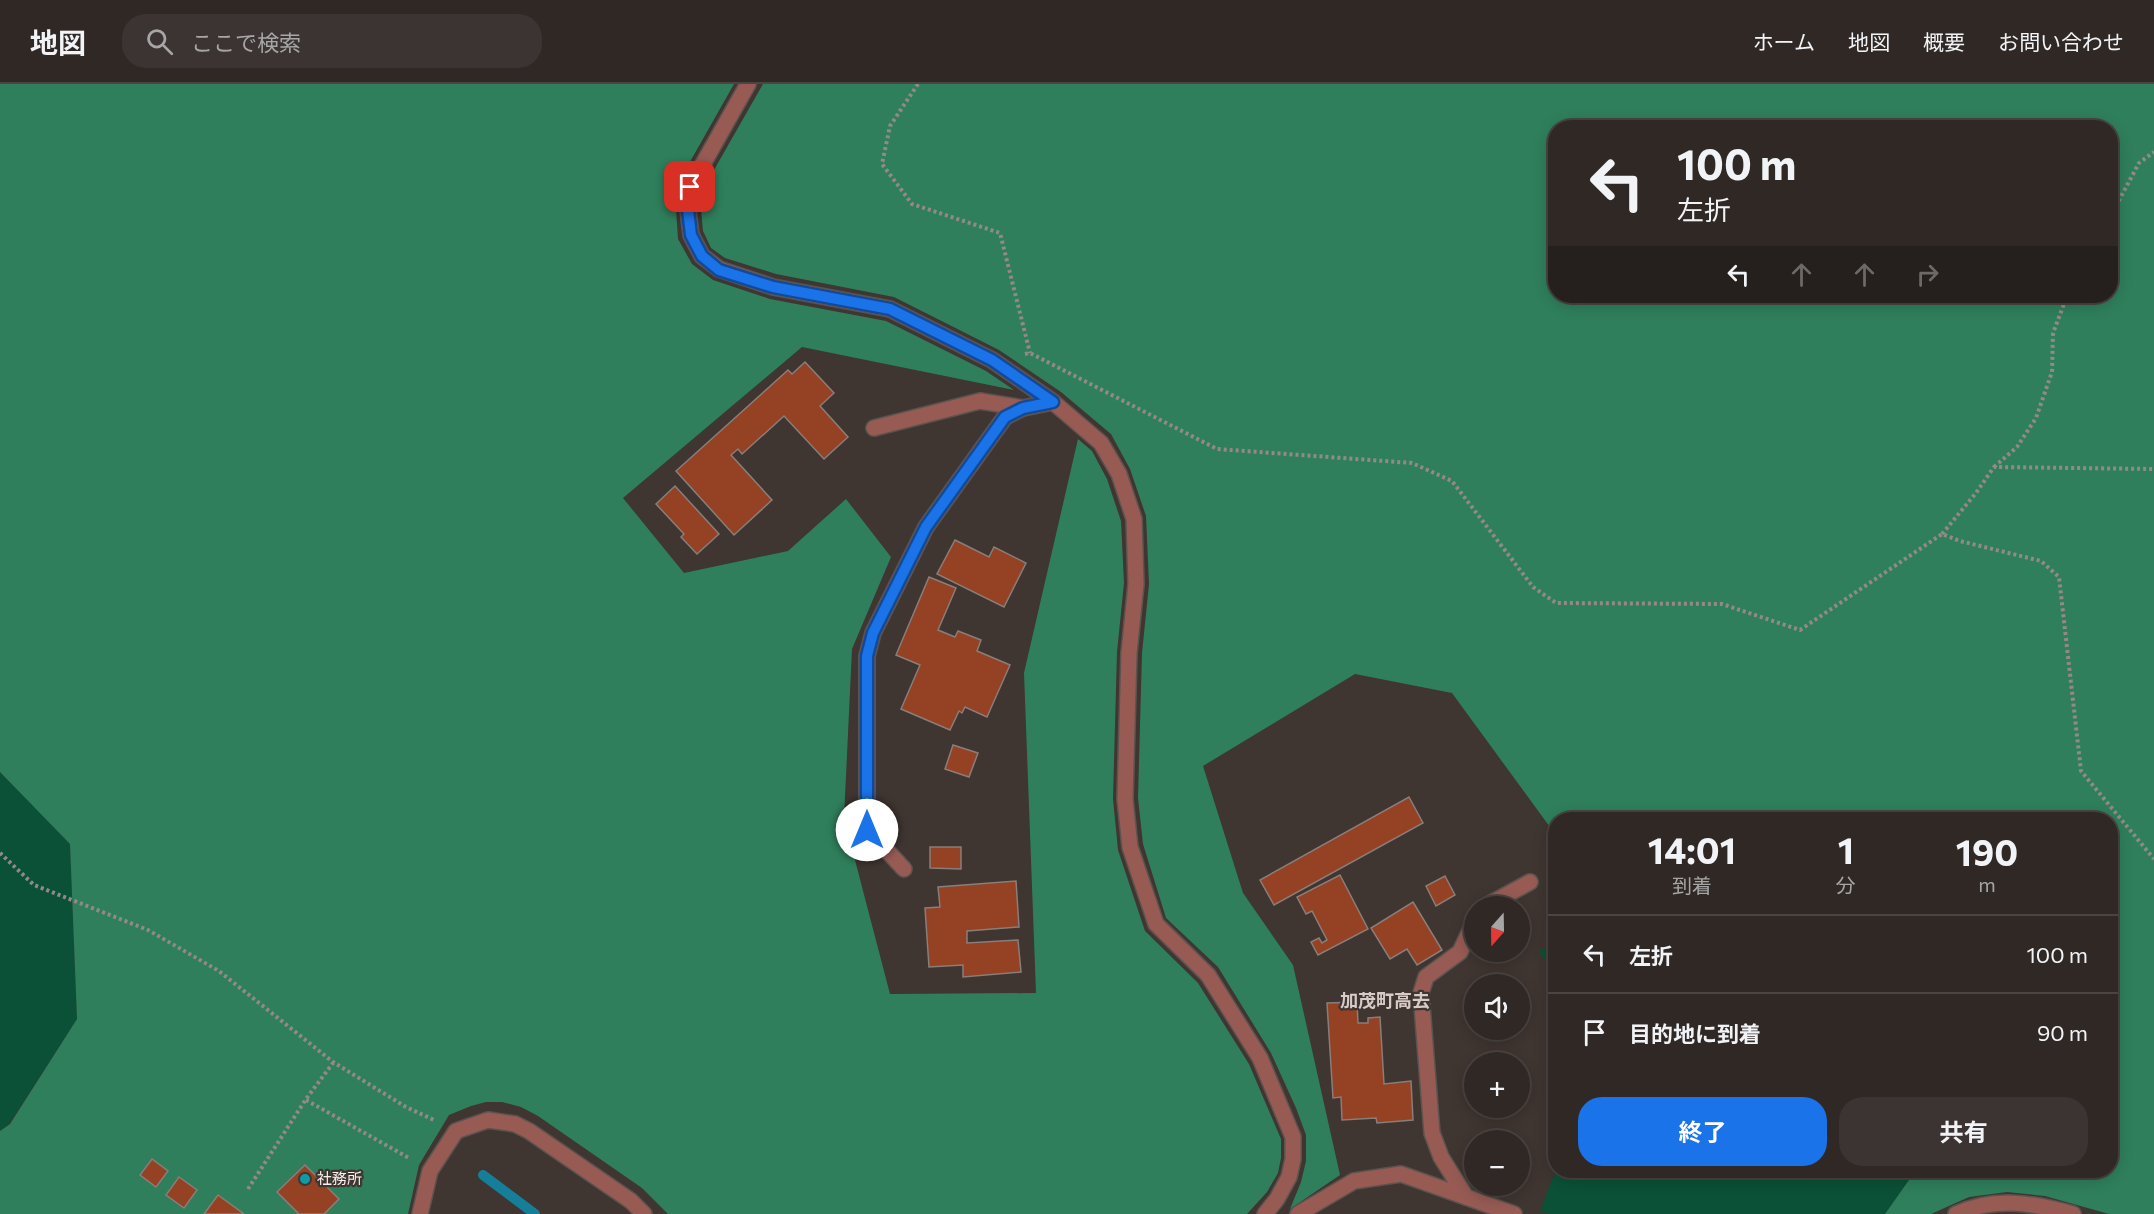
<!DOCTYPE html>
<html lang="ja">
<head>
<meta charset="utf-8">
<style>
  body { margin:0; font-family:Commissioner,"Noto Sans JP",sans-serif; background:#3b3432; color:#f1f3f6; height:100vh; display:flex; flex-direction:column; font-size:22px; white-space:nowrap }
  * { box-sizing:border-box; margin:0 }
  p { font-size:20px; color:#a7a6a7 }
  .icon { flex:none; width:33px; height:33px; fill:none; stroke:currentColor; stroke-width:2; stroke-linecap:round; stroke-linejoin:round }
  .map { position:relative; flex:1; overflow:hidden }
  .panel { position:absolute; left:1548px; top:728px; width:570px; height:366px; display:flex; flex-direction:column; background:#2f2825; border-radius:24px; box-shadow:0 3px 15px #0003,0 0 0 2px #4a4442 }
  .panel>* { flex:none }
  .guide { position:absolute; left:1548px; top:36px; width:570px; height:183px; border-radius:24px; box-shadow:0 3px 15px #0003,0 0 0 2px #4a4442; background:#2f2825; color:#f1f3f6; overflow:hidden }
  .needle { width:39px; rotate:200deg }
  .tools { position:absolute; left:1464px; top:812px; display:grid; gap:12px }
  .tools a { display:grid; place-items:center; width:66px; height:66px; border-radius:50%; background:#2f2825; box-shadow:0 3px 15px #0003,0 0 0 2px #4a4442; font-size:30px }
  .pin { position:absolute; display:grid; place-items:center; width:51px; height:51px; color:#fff; margin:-26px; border-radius:12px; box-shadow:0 3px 9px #0006 }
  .me { position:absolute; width:66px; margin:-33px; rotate:0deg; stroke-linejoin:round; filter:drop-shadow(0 0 4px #0008) }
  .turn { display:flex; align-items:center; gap:21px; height:126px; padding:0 30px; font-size:27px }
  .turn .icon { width:78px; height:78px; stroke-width:2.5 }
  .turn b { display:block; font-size:42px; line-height:51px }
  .lanes { display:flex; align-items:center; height:57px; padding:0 30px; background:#0003; justify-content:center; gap:30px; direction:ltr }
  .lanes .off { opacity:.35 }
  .eta { display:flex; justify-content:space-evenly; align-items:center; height:102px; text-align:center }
  .eta b { font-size:36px; font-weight:700; line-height:42px }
  .action { display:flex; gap:12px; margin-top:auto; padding:12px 30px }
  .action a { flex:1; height:69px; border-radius:24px; background:#1a73e8; color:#fff; font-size:24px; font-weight:700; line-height:69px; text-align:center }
  .action a+a { background:#3b3432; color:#f1f3f6 }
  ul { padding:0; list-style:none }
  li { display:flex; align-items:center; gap:18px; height:78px; padding:0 30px; border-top:2px solid #4a4442 }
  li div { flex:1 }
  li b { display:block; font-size:22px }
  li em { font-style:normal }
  header { display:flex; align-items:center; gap:36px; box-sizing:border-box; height:84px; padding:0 30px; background:#2f2825; border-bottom:2px solid #4a4442 }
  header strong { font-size:28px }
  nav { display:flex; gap:33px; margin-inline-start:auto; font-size:21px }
  .search { width:420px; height:54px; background:#3b3432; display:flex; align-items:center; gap:15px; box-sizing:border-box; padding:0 21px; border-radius:24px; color:#a7a6a7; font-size:22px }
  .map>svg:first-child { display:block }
  .green { fill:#0b5137 }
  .forest { fill:#2f7f5c; fill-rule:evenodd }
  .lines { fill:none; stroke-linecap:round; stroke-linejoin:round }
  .stream { stroke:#157f99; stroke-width:10 }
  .building { fill:#944124; stroke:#897e7a; stroke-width:1.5 }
  .street-casing { stroke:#5c534f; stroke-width:18 }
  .path { stroke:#928a86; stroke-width:4; stroke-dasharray:3 3; stroke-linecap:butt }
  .street { stroke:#975b54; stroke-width:15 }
  .route-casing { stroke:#114b97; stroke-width:15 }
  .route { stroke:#1a73e8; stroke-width:10 }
  .culture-dot { fill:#0f9aa8; stroke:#3f3531; stroke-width:2 }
  .labels { text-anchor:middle; stroke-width:4.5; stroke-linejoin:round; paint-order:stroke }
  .poi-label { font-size:15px; fill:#f7f0ee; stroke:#3f3531; text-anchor:start }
  .quarter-label { font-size:18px; font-weight:bold; fill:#d8cbc7; stroke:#3f3531 }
</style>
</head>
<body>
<header>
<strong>地図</strong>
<div class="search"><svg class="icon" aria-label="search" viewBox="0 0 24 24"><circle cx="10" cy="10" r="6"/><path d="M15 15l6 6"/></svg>ここで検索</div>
<nav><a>ホーム</a><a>地図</a><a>概要</a><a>お問い合わせ</a></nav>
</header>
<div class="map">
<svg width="2154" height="1130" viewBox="0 0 2154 1130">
  <rect width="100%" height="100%" fill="#3f3531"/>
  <g class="green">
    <path d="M 0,688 L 70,760 L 77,935 L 9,1040 L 0,1047 Z"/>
    <path d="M 1555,859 L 1555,891 L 1539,867 Z"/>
    <path d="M 1556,1086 L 1916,1086 L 1885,1130 L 1550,1130 L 1540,1127 Z"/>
  </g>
  <g class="forest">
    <path d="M 0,0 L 734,0 L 678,99 L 676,125 L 678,155 L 692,180 L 713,196 L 770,215 L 886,237 L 986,287 L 1014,306 L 802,263 L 623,414 L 684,489 L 788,467 L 846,415 L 891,473 L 852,565 L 844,734 L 890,910 L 1036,909 L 1024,589 L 1078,355 L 1092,367 L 1107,395 L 1121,437 L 1124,499 L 1117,568 L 1113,715 L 1118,766 L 1145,847 L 1198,899 L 1249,980 L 1281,1055 L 1281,1074 L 1278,1089 L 1267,1108 L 1247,1130 L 668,1130 L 642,1104 L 538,1032 L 521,1023 L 502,1018 L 486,1018 L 471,1022 L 449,1031 L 419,1081 L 408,1130 L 0,1130 L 0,1047 L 10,1040 L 77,935 L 70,760 L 0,688 Z"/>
    <path d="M 763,0 L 2154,0 L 2154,1130 L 2109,1130 L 2045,1112 L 2007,1108 L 1969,1113 L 1931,1130 L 1885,1130 L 1916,1086 L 2110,1086 L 2110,735 L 1556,735 L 1555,750 L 1452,609 L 1355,590 L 1203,682 L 1243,809 L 1293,881 L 1340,1091 L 1290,1125 L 1301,1098 L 1306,1077 L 1306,1051 L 1296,1024 L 1271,969 L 1218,883 L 1166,834 L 1143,760 L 1138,714 L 1142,569 L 1149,500 L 1146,432 L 1130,385 L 1111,350 L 1061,308 L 999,266 L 894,213 L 776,190 L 725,174 L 711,164 L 703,147 L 701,125 L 702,107 ZM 1556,44 L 2110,44 L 2110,212 L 1556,212 Z"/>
  </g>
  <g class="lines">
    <path class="stream" d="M 483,1091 L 535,1130"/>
  </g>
  <g class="building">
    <path d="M 805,278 L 834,309 L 820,322 L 848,353 L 824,375 L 784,332 L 742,370 L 738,365 L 731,371 L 772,416 L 734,451 L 676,387 L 788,286 L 792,290 Z"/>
    <path d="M 675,402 L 719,450 L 697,470 L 681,453 L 684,450 L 656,420 Z"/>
    <path d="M 955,456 L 989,473 L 994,463 L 1026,479 L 1004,523 L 937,490 Z"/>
    <path d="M 929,493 L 956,504 L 938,546 L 955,553 L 958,547 L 981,556 L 977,567 L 1010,581 L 987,633 L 965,623 L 962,629 L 959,627 L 950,646 L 901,625 L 920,581 L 896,571 Z"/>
    <path d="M 953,661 L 978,669 L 969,693 L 945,685 Z"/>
    <path d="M 1409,713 L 1423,739 L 1274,821 L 1260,796 Z"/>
    <path d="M 930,763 L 961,763 L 961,785 L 930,784 Z"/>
    <path d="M 1340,791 L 1368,845 L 1318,871 L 1311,858 L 1319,854 L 1322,859 L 1327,856 L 1312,827 L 1306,830 L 1297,813 Z"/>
    <path d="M 1445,792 L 1455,811 L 1436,822 L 1426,802 Z"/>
    <path d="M 1016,797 L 1019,843 L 967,847 L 967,859 L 1018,856 L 1021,888 L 963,893 L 963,881 L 929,883 L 925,824 L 940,823 L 938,803 Z"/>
    <path d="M 1413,818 L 1442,866 L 1417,881 L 1407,865 L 1390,875 L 1371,844 Z"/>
    <path d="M 1357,918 L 1358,939 L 1368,939 L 1368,934 L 1380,933 L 1384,1000 L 1411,997 L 1413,1036 L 1377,1039 L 1376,1034 L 1342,1036 L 1341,1013 L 1333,1014 L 1327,919 Z"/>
    <path d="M 152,1075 L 168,1087 L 156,1103 L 140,1091 Z"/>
    <path d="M 305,1081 L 339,1115 L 324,1130 L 299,1130 L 277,1108 Z"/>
    <path d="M 179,1093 L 197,1106 L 184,1124 L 166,1111 Z"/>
    <path d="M 218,1111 L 244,1130 L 204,1130 Z"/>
  </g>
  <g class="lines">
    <g class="street-casing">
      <g id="street">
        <path d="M 748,0 L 690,103 L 688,126 L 691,151 L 702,172 L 719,185 L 773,203 L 890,225 L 992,276 L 1053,318 L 1101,359 L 1119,390 L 1134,435 L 1136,500 L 1129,569 L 1125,715 L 1130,763 L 1156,840 L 1208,891 L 1260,974 L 1293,1053 L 1293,1075 L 1289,1093 L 1277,1115 L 1265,1130"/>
        <path d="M 874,344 L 980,317 L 1023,324"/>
        <path d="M 904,785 L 867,745 L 867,572 L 873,549 L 926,443 L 1005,333 L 1023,324 L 1053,318"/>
        <path d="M 1486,822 L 1530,798"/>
        <path d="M 1466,1113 L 1441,1073 L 1432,1049 L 1421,909 L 1426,893 L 1460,868 L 1474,838"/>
        <path d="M 420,1130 L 430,1087 L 456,1047 L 488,1036 L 515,1040 L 529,1047 L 631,1117 L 644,1130"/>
        <path d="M 1298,1130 L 1354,1097 L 1401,1090 L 1514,1130"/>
        <path d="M 1956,1130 C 1995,1112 2033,1119 2073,1130"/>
      </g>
    </g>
    <g class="path">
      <path d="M 918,0 L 890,42 L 882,80 L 912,120 L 1000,149 L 1030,269"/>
      <path d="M 2110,133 L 2139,79 L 2154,68"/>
      <path d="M 1025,270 L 1030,269 L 1217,365 L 1412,379 L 1452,397 L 1533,503 L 1556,519 L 1722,520 L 1800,546 L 1942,450 L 1960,457 L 2041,477 L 2059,493 L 2081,687 L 2154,775"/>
      <path d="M 1994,383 L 2017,363 L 2036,334 L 2052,288 L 2053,249 L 2067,212"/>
      <path d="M 1942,450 L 1976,409 L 1994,383 L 2154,385"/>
      <path d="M 0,769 L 34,801 L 148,846 L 219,887 L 333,978 L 406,1023 L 434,1036"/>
      <path d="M 306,1016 L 409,1074"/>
      <path d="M 248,1105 L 306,1015 L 333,979"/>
    </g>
    <use href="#street" class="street"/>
  </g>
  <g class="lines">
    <g class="route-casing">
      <path id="route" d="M 690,103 L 688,126 L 691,151 L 702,172 L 719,186 L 773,203 L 890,225 L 992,276 L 1053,318 L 1023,324 L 1005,333 L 926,443 L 873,549 L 867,572 L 867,746"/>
    </g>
    <use href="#route" class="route"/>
  </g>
  <circle class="culture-dot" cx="305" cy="1095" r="6"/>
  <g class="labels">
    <g class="poi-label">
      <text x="317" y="1100">社務所</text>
    </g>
    <g class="quarter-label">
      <text x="1385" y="923">加茂町高去</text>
    </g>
  </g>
</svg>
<div class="tools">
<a><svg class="needle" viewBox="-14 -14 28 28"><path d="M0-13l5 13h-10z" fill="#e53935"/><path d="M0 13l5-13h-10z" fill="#a7a6a7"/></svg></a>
<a><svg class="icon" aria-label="sound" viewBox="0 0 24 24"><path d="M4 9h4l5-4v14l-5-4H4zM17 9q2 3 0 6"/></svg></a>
<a>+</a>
<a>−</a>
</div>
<div class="pin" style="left:690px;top:103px;background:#d93025"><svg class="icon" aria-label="arrive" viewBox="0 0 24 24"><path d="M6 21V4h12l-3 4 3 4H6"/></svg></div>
<svg class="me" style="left:867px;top:746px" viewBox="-20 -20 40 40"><circle r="19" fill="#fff"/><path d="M0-13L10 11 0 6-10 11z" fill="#1a73e8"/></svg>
<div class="guide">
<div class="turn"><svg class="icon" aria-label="left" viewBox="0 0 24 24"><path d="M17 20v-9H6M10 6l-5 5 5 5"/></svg><div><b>100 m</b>左折</div></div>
<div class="lanes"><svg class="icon" aria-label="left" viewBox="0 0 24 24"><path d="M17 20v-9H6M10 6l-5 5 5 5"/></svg><svg class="icon off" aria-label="ahead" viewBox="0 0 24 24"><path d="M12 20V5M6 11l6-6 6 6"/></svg><svg class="icon off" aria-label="ahead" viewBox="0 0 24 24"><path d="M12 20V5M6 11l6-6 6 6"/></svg><svg class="icon off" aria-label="right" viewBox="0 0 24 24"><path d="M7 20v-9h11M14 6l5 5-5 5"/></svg></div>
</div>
<section class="panel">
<div class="eta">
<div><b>14:01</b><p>到着</p></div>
<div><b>1</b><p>分</p></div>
<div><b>190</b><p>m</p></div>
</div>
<ul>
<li><svg class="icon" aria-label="left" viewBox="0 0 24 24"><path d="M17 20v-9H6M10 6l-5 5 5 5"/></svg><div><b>左折</b></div><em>100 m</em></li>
<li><svg class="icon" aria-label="arrive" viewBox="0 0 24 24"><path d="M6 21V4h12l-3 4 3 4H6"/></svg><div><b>目的地に到着</b></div><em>90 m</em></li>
</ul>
<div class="action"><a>終了</a><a>共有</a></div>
</section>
</div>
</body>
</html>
